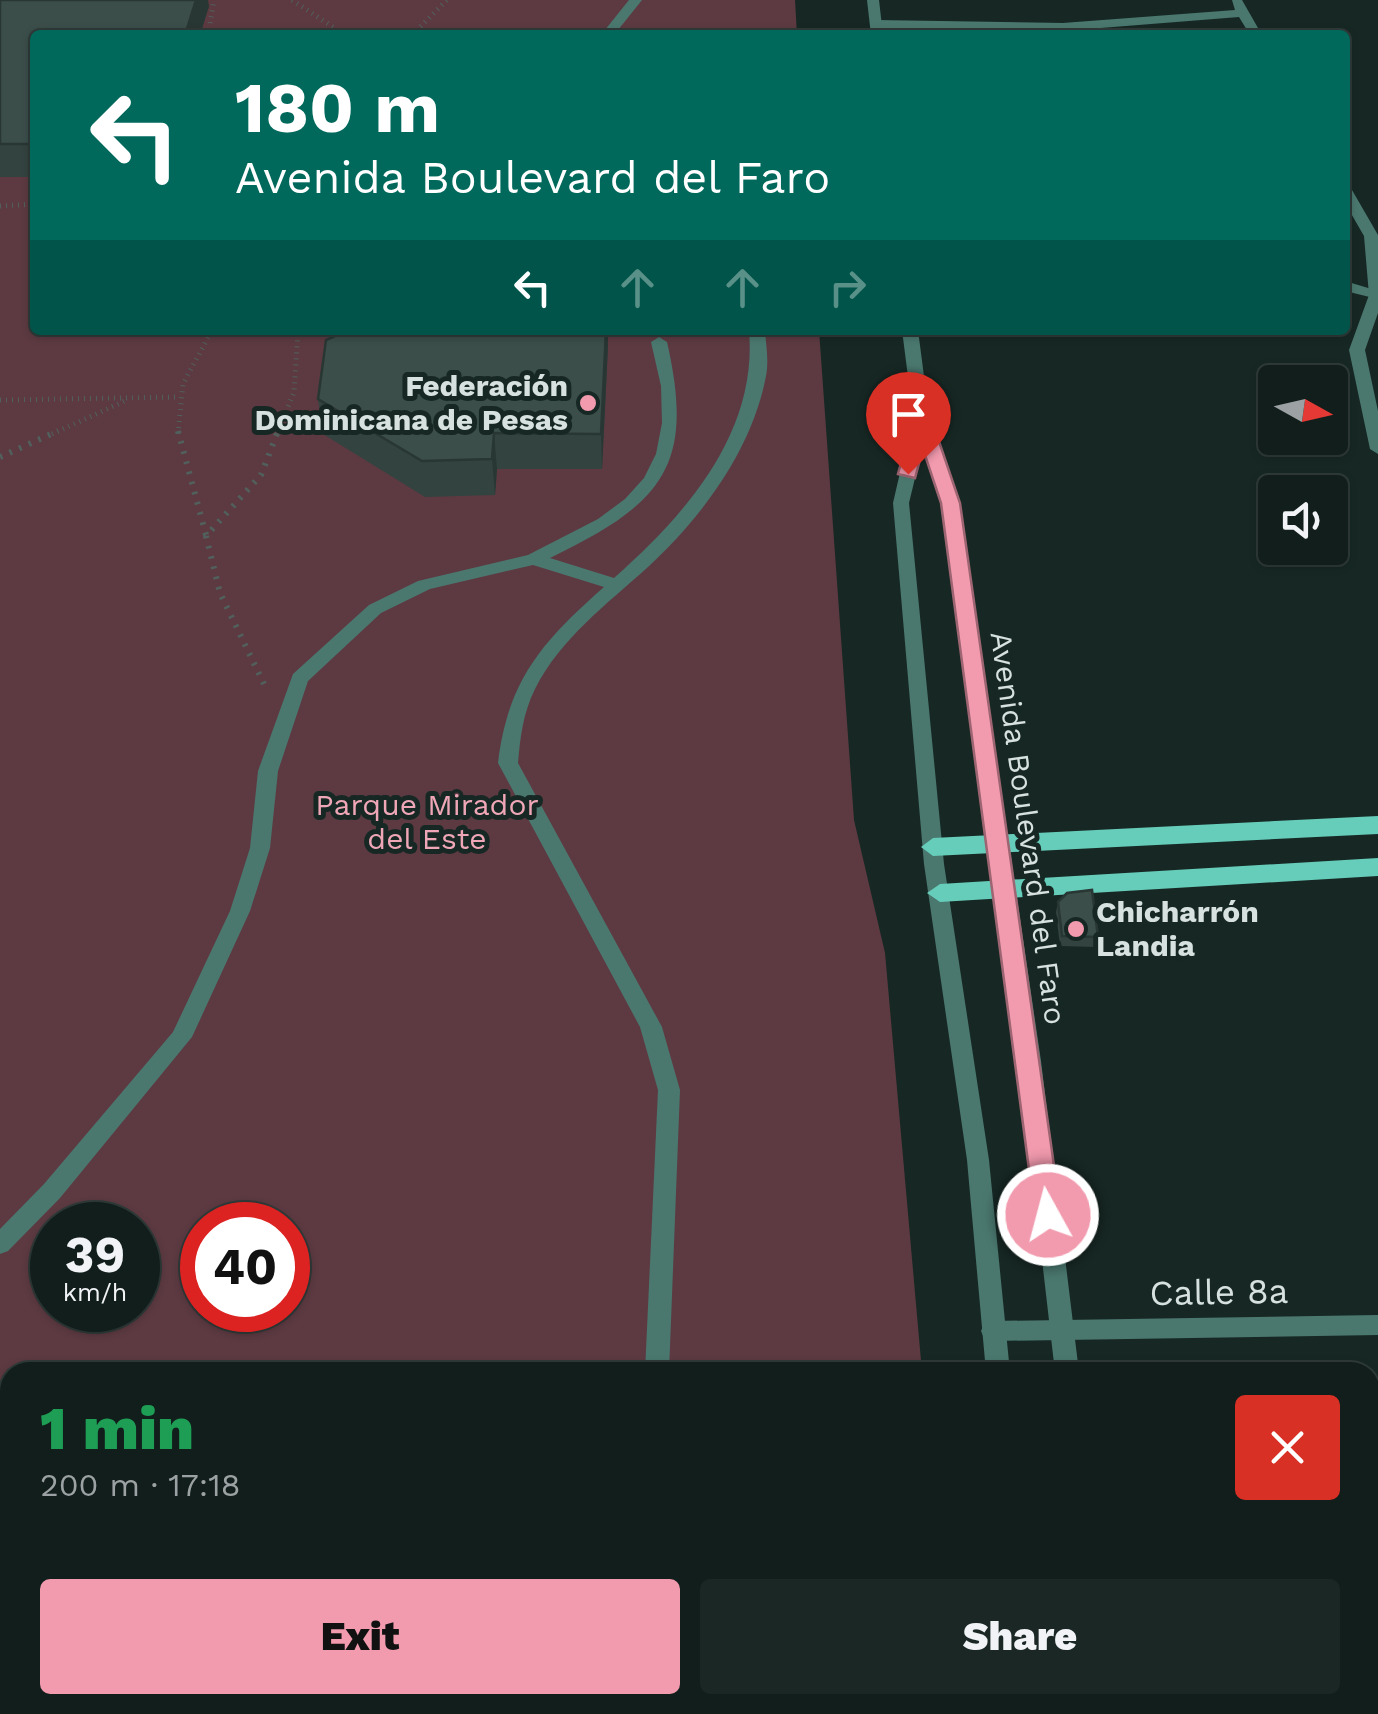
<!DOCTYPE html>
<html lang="en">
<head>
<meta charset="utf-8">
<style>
  body { margin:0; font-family:"Work Sans",sans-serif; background:#1a2724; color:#f1f3f6; height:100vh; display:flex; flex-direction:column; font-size:38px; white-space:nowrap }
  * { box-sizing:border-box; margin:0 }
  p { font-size:32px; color:#9ca2a3 }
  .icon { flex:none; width:55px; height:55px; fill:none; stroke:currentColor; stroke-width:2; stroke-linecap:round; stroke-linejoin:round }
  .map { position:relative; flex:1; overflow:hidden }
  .sheet { position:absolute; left:0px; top:1362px; width:1380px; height:352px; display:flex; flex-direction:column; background:#111e1b; border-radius:30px 30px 0 0; box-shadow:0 2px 8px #0004,0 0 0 2px #303c3a }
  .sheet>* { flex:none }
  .hud { position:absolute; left:30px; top:30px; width:1320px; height:305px; border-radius:10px; box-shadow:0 2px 8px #0004,0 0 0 2px #303c3a; background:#00695c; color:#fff; overflow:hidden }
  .needle { width:65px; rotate:98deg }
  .fabs { position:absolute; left:1258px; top:365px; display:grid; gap:20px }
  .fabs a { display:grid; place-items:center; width:90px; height:90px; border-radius:10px; background:#111e1b; box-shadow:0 2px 8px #0004,0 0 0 2px #303c3a; font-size:50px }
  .speed { position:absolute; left:30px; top:1202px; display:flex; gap:20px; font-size:50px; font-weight:700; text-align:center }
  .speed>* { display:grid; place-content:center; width:130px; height:130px; border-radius:50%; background:#111e1b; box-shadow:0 2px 8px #0004,0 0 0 2px #303c3a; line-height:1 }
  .speed small { font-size:25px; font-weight:400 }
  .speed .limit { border:15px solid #d22; background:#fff; color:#111 }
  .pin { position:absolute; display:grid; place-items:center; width:85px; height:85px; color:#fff; margin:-102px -42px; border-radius:50% 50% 50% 0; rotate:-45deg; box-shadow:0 0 10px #0007 }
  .pin .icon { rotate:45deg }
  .me { position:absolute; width:110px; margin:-55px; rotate:353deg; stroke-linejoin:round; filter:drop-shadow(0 0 8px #0008) }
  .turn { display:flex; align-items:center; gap:35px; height:210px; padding:0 40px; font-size:45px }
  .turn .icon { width:130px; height:130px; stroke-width:2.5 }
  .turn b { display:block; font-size:70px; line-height:85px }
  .lanes { display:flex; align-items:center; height:95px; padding:0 40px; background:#0003; justify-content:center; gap:50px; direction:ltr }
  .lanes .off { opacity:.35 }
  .round { display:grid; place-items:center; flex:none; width:105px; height:105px; border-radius:10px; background:#1a2724 }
  .summary { display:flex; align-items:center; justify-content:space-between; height:170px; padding:0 40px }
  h1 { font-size:60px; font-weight:800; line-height:75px; color:#1e9e55 }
  .button { display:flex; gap:20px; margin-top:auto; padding:20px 40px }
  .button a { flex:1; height:115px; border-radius:10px; background:#f29aae; color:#111; font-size:40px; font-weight:800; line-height:115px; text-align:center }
  .button a+a { background:#1a2724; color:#f1f3f6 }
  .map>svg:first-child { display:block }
  .green { fill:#5d3a42; fill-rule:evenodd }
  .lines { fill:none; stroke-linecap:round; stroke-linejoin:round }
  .path-far1 { stroke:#51605c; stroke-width:5; stroke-dasharray:1 5; stroke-linecap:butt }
  .path { stroke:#51605c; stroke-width:6; stroke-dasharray:2.5 8; stroke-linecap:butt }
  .service { fill:#4a786f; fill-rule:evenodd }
  .minor { fill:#4a786f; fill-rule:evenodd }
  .tertiary { fill:#4a786f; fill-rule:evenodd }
  .primary { fill:#67cdbb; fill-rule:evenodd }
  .wall { fill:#334340 }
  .shaded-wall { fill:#293734 }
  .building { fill:#3b4e4a; stroke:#293734; stroke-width:2.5 }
  .route { fill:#f29aae; stroke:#9d6471; stroke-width:2.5 }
  .poi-dot { fill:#f29aae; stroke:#172824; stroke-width:4 }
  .labels { text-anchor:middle; stroke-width:10; stroke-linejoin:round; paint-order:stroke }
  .poi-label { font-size:30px; font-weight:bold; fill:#d7e2e0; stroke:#172824; text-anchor:end }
  .park-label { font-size:30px; fill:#efa7b7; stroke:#172824 }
  .street-label { font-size:30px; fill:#d7e2e0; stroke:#172824 }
  .near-street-label { font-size:35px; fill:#d7e2e0; stroke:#172824 }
</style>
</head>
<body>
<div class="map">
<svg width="1378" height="1714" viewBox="0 0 1378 1714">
  <rect width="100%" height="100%" fill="#172824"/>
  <path class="green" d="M 0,0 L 795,0 L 797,35 L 35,35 L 35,330 L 819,330 L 854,820 L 885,953 L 922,1372 L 10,1372 L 10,1705 L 951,1705 L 952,1714 L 0,1714 ZM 52,1225 L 138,1225 L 138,1310 L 52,1310 ZM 202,1225 L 288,1225 L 288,1310 L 202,1310 Z"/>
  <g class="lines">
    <g class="path-far1">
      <path d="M 292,0 L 345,35"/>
      <path d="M 208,35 L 214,0"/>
      <path d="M 412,35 L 447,0"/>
      <path d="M 0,206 L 35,204"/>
      <path d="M 0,400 L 178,397"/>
      <path d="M 52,434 L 127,400"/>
      <path d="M 178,434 L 183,384 L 212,330"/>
      <path d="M 277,434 L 294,392 L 298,330"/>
    </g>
    <g class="path">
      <path d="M 178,431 L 206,535"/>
      <path d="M 0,457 L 58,431"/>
      <path d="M 264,684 L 220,593 L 206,536 L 261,475 L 278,431"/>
    </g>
    <g class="service">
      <path d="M 629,0 L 642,0 L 614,35 L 601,35 Z"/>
      <path d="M 1345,281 L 1378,291 L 1378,299 L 1345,291 Z"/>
      <path d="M 749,330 L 765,330 C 766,345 769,361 766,376 C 752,450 702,517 648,567 C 607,604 560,639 535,689 C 523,713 520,738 518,763 L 662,1027 L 680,1090 L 669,1372 L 645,1372 L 658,1090 L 640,1027 L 498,763 C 508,679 543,641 604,587 L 533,565 L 430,589 L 381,613 L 308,681 L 278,771 L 270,848 L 250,911 L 192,1037 L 60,1198 L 8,1251 L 0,1254 L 0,1229 L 44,1184 L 173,1032 L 230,911 L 250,848 L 258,771 L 293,674 L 369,605 L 418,581 L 528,555 L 598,519 L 625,499 L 644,478 L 656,454 L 662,423 L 661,386 L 651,342 L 659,337 L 667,342 C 696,468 661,504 550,558 L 614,578 C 686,514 758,433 749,330 Z"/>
      <rect x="622" y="1705" width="28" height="9"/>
    </g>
    <g class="minor">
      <path d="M 1232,0 L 1242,0 L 1262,35 L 1250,35 L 1239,17 L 1063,31 L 876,28 L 870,24 L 876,20 L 1063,23 L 1235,10 Z"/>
      <path d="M 1345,186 L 1352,190 L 1378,235 L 1378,313 L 1365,350 L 1378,411 L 1378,454 L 1370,449 L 1349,350 L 1369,295 L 1364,236 L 1345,203 Z"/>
      <path d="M 1378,1315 L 1378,1335 L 993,1341 L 984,1338 L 981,1331 L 984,1324 L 993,1321 Z"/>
    </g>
    <g class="tertiary">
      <path d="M 867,0 L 879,0 L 883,35 L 871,35 Z"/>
      <path d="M 902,330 L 918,330 L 929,415 L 959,503 L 1041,1061 L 1079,1372 L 1055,1372 L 1019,1061 L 943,503 L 923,445 L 909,503 L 944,864 L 989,1160 L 1010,1372 L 986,1372 L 967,1160 L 924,864 L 893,503 L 913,416 Z"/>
      <path d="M 1021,1705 L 1049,1705 L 1050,1714 L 1022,1714 Z"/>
      <path d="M 1092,1705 L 1120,1705 L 1121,1714 L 1093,1714 Z"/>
    </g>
    <g class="primary">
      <path d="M 1378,816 L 1378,834 L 933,856 L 921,847 L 933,838 Z"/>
      <path d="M 1378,858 L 1378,876 L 940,902 L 927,893 L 940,884 Z"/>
    </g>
  </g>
  <g class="wall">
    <path d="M 0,0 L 209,6 L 200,35 L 35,35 L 35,177 L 0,177 Z"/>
    <path d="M 608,346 L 602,469 L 497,469 L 495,495 L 425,497 L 323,434 L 318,399 Z"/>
    <path d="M 1058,902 L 1098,937 L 1096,947 L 1060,946 L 1056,912 Z"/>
  </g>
  <g class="shaded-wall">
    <path d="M 196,0 L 208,0 L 209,6 L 200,35 L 185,35 Z"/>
    <path d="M 606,330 L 608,330 L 608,346 L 602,469 L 601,434 Z"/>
    <path d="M 494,433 L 497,469 L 495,495 L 492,459 Z"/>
  </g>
  <g class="building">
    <path d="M 0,0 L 196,0 L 185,35 L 35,35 L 35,144 L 0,144 Z"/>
    <path d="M 348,330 L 606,330 L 601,434 L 494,433 L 492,459 L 422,461 L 318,399 L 326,340 Z"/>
    <path d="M 1092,890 L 1098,937 L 1062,936 L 1058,902 L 1067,893 Z"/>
  </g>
  <path class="route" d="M 915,411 L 930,415 L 960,503 L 1061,1215 L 1048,1226 L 1035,1215 L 941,503 L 923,449 L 915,478 L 898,474 Z"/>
  <g class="poi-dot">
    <circle cx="588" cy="403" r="10"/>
    <circle cx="1076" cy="929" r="10"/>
  </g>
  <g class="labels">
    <g class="poi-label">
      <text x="568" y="396">Federación<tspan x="568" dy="34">Dominicana de Pesas</tspan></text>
      <text x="1096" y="922" text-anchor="start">Chicharrón<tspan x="1096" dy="34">Landia</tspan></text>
    </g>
    <g class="park-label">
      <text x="427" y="815">Parque Mirador<tspan x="427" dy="34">del Este</tspan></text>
    </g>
    <g class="street-label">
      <text transform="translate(1028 828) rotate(82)" y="10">Avenida Boulevard del Faro</text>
    </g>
    <g class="near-street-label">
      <text transform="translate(1219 1292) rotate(-1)" y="12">Calle 8a</text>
    </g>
  </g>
</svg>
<div class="fabs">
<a><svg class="needle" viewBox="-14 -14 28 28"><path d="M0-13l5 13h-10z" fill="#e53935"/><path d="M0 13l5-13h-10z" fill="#9ca2a3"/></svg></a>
<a><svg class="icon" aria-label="sound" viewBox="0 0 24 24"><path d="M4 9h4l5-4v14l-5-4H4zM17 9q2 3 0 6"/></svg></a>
</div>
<div class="speed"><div>39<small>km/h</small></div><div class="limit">40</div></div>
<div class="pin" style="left:908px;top:474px;background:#d93025"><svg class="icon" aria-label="arrive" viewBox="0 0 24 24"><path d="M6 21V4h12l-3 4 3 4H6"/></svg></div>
<svg class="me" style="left:1048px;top:1215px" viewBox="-20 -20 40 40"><circle r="17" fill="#f29aae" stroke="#fff" stroke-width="3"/><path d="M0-11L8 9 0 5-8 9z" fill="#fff"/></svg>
<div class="hud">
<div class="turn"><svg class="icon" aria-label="left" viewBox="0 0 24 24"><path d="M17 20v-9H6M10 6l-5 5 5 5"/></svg><div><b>180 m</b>Avenida Boulevard del Faro</div></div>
<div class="lanes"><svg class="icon" aria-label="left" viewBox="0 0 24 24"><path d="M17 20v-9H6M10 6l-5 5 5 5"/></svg><svg class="icon off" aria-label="ahead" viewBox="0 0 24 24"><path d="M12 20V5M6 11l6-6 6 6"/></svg><svg class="icon off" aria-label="ahead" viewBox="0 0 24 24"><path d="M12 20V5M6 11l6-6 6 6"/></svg><svg class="icon off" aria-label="right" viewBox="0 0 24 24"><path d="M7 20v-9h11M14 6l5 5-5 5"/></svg></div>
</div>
<section class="sheet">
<div class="summary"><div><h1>1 min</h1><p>200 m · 17:18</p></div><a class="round" style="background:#d93025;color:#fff"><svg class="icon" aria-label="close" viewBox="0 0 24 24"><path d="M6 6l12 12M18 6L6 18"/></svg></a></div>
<div class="button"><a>Exit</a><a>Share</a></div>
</section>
</div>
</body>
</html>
